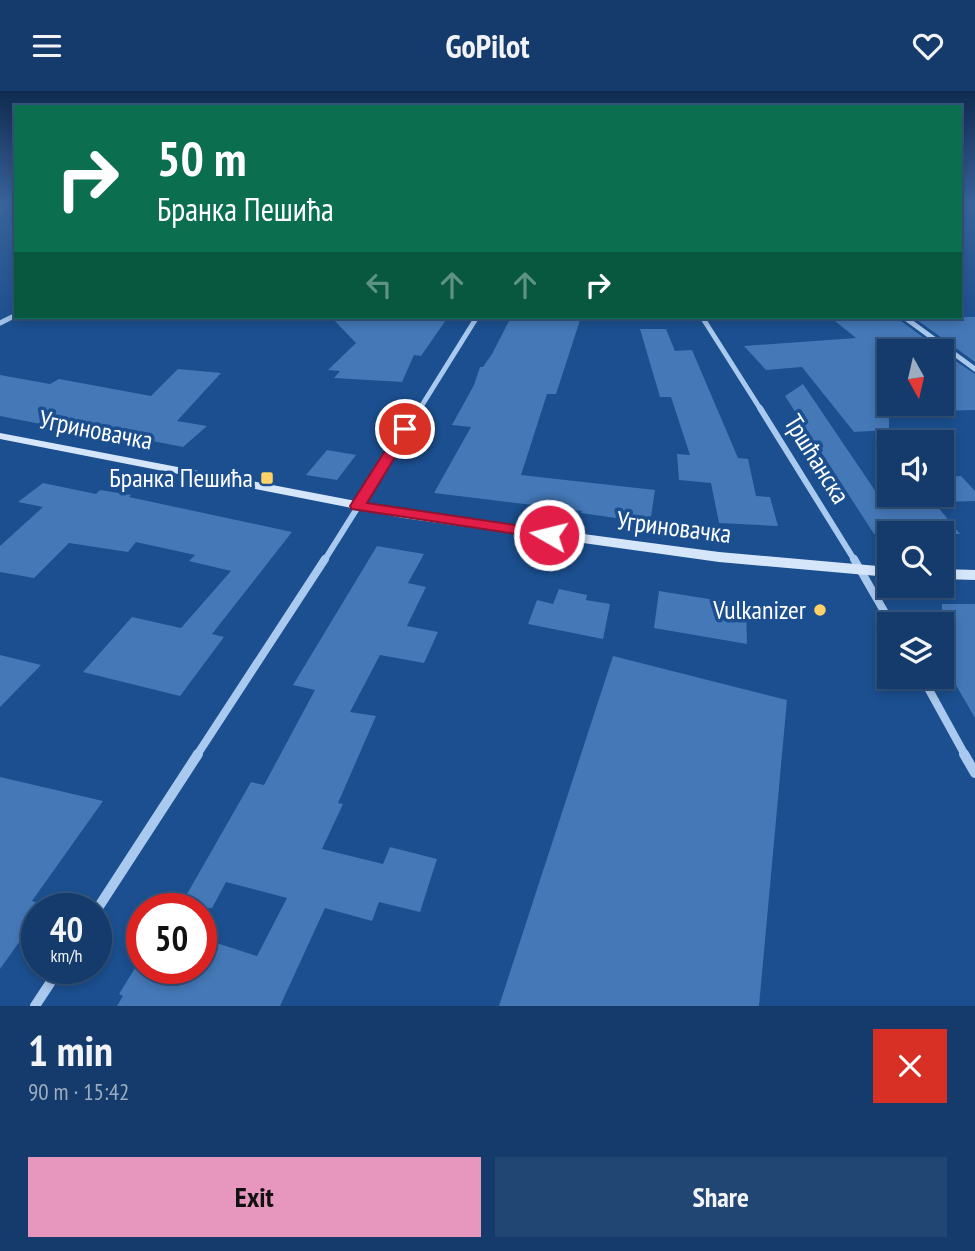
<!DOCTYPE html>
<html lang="en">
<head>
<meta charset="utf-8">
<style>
  body { margin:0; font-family:"PT Sans Narrow",sans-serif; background:#214673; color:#f1f3f6; height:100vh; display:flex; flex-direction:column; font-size:26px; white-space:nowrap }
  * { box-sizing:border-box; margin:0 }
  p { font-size:23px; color:#9dadc1 }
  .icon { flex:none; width:38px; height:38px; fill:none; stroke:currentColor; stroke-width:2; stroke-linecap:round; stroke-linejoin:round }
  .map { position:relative; height:915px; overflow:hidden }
  .side { display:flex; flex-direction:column; background:#143b6b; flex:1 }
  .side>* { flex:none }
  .top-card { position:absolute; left:14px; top:14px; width:948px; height:214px; border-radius:0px; box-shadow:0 4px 10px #0003,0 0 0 2px #33557e; background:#0b6e4f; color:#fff; overflow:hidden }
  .needle { width:46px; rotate:172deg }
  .buttons { position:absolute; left:877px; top:248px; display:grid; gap:14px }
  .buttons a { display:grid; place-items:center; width:77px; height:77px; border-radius:0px; background:#143b6b; box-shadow:0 4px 10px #0003,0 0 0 2px #33557e; font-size:35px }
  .speed { position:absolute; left:21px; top:802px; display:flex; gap:14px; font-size:35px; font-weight:700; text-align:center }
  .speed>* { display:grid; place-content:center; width:91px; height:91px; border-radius:50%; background:#143b6b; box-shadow:0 4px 10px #0003,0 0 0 2px #33557e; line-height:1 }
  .speed small { font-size:18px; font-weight:400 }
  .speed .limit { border:10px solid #d22; background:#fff; color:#111 }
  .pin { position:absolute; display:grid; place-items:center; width:60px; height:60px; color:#fff; margin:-30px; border:4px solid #fff; border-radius:50%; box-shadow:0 2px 7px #0007 }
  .me { position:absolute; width:77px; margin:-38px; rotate:278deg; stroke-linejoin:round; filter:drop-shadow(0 0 5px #0008) }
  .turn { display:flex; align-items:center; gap:24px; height:147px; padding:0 28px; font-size:32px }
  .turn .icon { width:91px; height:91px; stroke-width:2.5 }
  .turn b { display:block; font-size:49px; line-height:60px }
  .lanes { display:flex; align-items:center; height:66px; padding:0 28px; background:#0003; justify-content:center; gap:35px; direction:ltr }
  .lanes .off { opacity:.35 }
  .round { display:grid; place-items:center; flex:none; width:74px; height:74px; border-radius:0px; background:#214673 }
  .head { display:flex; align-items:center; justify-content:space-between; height:119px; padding:0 28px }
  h1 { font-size:42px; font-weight:600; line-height:52px }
  .cta { display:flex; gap:14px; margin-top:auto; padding:14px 28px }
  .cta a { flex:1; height:80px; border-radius:0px; background:#e797bd; color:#111; font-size:28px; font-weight:600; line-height:80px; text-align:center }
  .cta a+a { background:#214673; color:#f1f3f6 }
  header { display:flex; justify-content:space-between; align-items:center; height:91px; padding:0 28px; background:#143b6b; font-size:32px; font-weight:600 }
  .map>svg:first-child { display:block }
  .building { fill:#4478b7 }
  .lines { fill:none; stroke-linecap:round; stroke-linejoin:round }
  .street-far3 { stroke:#a9c9ee; stroke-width:5 }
  .street-far2 { stroke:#a9c9ee; stroke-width:6 }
  .street-far1 { stroke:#a9c9ee; stroke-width:8 }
  .street { stroke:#a9c9ee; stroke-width:10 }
  .secondary { fill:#d6e6fa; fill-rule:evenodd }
  .route { fill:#e11d48; stroke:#92132f; stroke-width:2 }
  .poi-dot { fill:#ffd166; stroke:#1b4f8f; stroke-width:2.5 }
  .labels { text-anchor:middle; stroke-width:7; stroke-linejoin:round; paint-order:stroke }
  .street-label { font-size:26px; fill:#fff; stroke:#1b4f8f }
  .poi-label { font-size:26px; fill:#fff; stroke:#1b4f8f; text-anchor:end }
</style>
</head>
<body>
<header><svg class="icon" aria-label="menu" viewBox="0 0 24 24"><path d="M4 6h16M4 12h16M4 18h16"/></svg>GoPilot<svg class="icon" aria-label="heart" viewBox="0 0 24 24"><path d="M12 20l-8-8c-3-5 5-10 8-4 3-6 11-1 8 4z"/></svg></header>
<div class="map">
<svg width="975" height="915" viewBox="0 0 975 915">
  <rect width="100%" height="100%" fill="#1b4f8f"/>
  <g class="building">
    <path d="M 331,226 L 448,226 L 421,265 L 414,264 L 402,291 L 334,287 L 340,280 L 328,279 L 356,252 Z"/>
    <path d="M 511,226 L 581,226 L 556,303 L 547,303 L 521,384 L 655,399 L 650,432 L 581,422 L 582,420 L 434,402 L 471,336 L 452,334 L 474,294 L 480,276 L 483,276 L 492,263 Z"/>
    <path d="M 830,226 L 899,226 L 901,230 L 935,255 L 889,257 L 889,339 L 854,341 L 802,276 L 766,279 L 744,255 L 856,247 Z"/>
    <path d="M 913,226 L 975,226 L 975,271 Z"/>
    <path d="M 640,238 L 666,238 L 675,260 L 692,259 L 738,367 L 748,368 L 756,405 L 770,406 L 778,435 L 719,432 L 711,392 L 679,389 L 677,363 L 690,364 L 671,306 L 660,306 Z"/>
    <path d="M 942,261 L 975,283 L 975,319 L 942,320 Z"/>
    <path d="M 178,278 L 221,282 L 177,330 L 207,335 L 183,356 L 97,339 L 91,343 L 0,325 L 0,284 L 50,293 L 59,288 L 151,305 Z"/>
    <path d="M 803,293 L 878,404 L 928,404 L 960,443 L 874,443 L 785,305 Z"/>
    <path d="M 327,359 L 356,364 L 337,389 L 306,384 Z"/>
    <path d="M 961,385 L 975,400 L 975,410 L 942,411 L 942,386 Z"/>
    <path d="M 43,392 L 96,403 L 100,399 L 131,404 L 129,406 L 292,441 L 212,543 L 224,546 L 180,605 L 83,581 L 132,526 L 181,537 L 231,480 L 189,470 L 195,464 L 136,451 L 128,461 L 69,452 L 34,487 L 0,481 L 0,455 L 43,416 L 18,411 Z"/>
    <path d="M 377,455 L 424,463 L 408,492 L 426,496 L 407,535 L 438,541 L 424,572 L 380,564 L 350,621 L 376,625 L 338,712 L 343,713 L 322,758 L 383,773 L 390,756 L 437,768 L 420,821 L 379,811 L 372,830 L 325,817 L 280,915 L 117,915 L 123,905 L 119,903 L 135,877 L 201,877 L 201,847 L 257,865 L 287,807 L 226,791 L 212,817 L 179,817 L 251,691 L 264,694 L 315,599 L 293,594 Z"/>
    <path d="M 559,498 L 587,504 L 586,509 L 610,513 L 603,548 L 528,533 L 537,509 L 553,513 Z"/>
    <path d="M 659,500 L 746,514 L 747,553 L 654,537 Z"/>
    <path d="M 942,513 L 975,513 L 975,627 L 942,570 Z"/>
    <path d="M 0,564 L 41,574 L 0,616 Z"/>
    <path d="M 613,565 L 787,609 L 759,915 L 499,915 Z"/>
    <path d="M 0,686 L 103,710 L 32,810 L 45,814 L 43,817 L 37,817 L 37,826 L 0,878 Z"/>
  </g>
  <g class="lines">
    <g class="street-far3">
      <path d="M 702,226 L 761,319"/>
      <path d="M 904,226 L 975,278"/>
      <path d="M 0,232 L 16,224"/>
      <path d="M 419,319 L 477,226"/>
    </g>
    <g class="street-far2">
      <path d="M 760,317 L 855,470"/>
      <path d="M 324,470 L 420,317"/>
    </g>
    <g class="street-far1">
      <path d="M 854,468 L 892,534"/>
      <path d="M 922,586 L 965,664"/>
      <path d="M 197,664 L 325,468"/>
    </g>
    <g class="street">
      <path d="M 964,663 L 975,682"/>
      <path d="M 96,820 L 198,663"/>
      <path d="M 35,915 L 60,877"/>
    </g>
    <g class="secondary">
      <path d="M 0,342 L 403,419 L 719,461 L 889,476 L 889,486 L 719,471 L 403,427 L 0,348 Z"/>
      <path d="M 942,478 L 975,479 L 975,489 L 942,488 Z"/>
    </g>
  </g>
  <linearGradient id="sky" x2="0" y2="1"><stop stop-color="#0f2b4f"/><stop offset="0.47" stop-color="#39639b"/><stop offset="1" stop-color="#39639b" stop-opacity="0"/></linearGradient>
  <rect width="975" height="240" fill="url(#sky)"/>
  <path class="route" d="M 405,334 L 412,338 L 367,412 L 549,439 L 556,444 L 554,447 L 549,448 L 352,418 L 350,415 L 399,338 Z"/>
  <g class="poi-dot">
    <rect x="260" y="380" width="14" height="14" rx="3.5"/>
    <circle cx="820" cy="519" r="7"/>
  </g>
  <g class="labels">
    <g class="street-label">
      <text transform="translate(96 339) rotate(11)" y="9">Угриновачка</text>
      <text transform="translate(817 368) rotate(58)" y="9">Тршћанска</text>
      <text transform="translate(674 436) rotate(7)" y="9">Угриновачка</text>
    </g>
    <g class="poi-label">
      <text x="253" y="396">Бранка Пешића</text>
      <text x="806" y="528">Vulkanizer</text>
    </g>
  </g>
</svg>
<div class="buttons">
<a><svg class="needle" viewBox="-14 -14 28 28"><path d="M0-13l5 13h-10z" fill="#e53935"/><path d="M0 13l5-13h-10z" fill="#9dadc1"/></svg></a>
<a><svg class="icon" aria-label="sound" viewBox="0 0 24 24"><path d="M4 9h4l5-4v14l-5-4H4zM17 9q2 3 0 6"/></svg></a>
<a><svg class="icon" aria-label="search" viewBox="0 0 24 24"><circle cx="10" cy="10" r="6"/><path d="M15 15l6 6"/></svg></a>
<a><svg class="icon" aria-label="layers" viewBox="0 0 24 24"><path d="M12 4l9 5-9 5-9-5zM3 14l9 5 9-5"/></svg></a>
</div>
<div class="speed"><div>40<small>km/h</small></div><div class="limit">50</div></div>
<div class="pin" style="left:405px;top:338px;background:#d93025"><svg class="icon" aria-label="arrive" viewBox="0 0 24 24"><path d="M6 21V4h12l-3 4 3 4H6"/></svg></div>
<svg class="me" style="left:549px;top:444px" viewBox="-20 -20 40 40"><circle r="17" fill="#e11d48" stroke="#fff" stroke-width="3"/><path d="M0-11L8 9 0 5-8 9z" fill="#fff"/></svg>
<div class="top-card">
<div class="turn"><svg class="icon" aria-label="right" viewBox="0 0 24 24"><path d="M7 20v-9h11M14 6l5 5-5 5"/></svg><div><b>50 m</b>Бранка Пешића</div></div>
<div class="lanes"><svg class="icon off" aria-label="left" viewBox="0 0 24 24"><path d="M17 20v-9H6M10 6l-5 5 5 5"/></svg><svg class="icon off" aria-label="ahead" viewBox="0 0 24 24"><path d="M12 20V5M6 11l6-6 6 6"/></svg><svg class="icon off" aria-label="ahead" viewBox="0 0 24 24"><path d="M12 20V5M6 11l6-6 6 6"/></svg><svg class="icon" aria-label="right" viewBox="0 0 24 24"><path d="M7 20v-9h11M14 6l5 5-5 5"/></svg></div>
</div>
</div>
<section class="side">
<div class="head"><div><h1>1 min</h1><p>90 m · 15:42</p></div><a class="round" style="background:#d93025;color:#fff"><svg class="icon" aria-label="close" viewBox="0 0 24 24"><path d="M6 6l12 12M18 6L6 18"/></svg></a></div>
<div class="cta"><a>Exit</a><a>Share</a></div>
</section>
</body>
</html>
